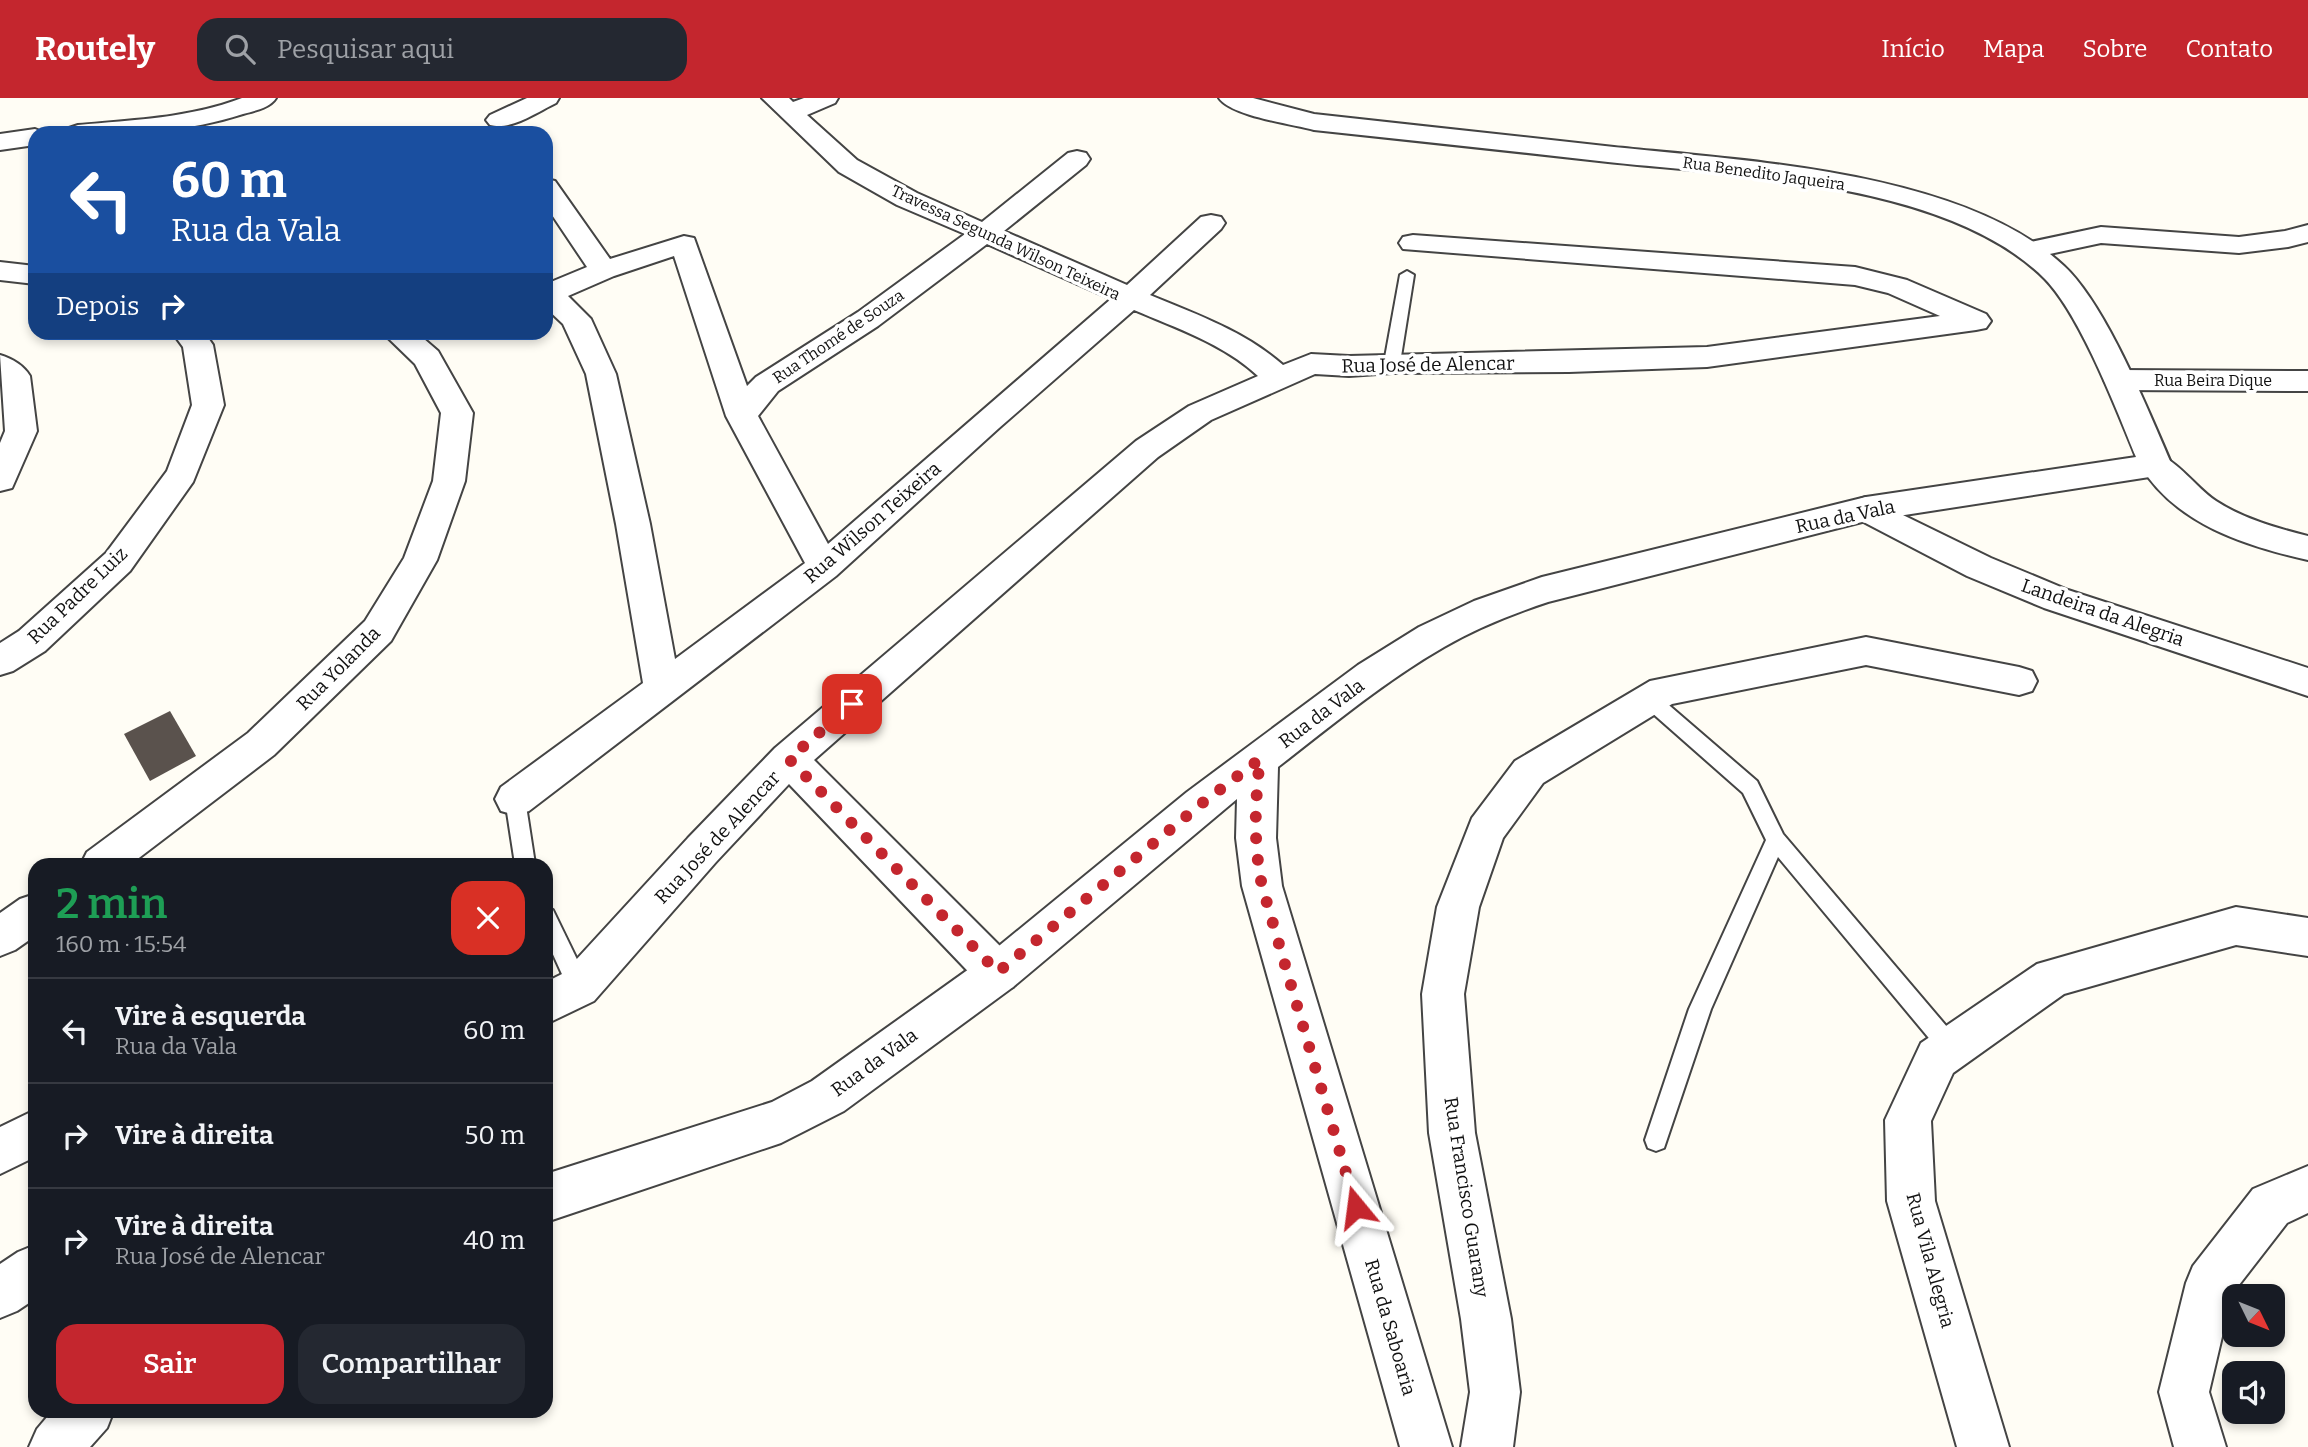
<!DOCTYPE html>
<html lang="pt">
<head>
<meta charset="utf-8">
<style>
  body { margin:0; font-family:Bitter,serif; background:#242831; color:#f1f3f6; height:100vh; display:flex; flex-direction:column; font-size:26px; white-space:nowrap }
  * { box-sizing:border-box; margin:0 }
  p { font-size:23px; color:#9ea1a6 }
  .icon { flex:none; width:38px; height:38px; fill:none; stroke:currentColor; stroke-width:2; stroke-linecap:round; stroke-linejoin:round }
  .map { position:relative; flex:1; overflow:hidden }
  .drawer { position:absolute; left:28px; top:760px; width:525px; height:560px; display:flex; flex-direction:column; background:#171b24; border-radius:21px; box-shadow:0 4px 10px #0003 }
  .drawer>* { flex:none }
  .guide { position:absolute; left:28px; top:28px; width:525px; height:214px; border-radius:21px; box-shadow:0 4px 10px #0003; background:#1a4fa0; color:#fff; overflow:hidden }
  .needle { width:46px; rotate:133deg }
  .fabs { position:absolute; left:2222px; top:1186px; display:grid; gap:14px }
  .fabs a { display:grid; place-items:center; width:63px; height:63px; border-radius:14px; background:#171b24; box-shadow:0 4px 10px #0003; font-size:35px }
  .pin { position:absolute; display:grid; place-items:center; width:60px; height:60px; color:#fff; margin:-30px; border-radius:14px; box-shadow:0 4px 10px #0006 }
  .me { position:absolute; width:77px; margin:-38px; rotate:344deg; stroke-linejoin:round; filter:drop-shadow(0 0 5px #0008) }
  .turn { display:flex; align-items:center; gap:24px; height:147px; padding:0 28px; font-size:32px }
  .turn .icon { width:91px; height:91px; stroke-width:2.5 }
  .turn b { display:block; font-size:49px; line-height:60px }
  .then { display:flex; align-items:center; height:66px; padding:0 28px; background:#0003; gap:14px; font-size:26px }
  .round { display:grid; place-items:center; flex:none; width:74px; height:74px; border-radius:21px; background:#242831 }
  .headline { display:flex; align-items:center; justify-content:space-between; height:119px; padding:0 28px }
  h1 { font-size:42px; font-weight:600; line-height:52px; color:#1e9e55 }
  .button { display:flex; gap:14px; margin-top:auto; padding:14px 28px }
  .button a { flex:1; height:80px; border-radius:21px; background:#c4262e; color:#fff; font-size:28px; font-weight:600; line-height:80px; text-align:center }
  .button a+a { background:#242831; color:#f1f3f6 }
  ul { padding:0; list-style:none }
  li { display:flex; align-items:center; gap:21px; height:105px; padding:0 28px; border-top:2px solid #363941 }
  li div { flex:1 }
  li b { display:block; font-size:26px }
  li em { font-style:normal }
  header { display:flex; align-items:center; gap:42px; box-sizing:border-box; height:98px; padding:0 35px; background:#c4262e; color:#fff }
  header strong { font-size:33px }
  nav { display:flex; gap:38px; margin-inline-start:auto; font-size:24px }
  .search { width:490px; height:63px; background:#242831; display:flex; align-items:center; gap:18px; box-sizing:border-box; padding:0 24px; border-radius:21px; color:#9ea1a6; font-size:26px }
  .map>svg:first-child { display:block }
  .building { fill:#5a524d }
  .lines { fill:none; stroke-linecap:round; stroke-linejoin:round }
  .service-casing { stroke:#444; stroke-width:4 }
  .minor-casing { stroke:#444; stroke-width:4 }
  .tertiary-casing { stroke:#444; stroke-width:4 }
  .service { fill:#fff; fill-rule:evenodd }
  .minor { fill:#fff; fill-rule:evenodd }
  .tertiary { fill:#fff; fill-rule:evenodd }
  .route { stroke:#c4262e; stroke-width:12; stroke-dasharray:0 21.6 }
  .labels { text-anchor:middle; stroke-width:7; stroke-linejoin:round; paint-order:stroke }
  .far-street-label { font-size:16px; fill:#111; stroke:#fff }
  .street-label { font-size:19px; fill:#111; stroke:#fff }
</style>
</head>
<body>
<header>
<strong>Routely</strong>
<div class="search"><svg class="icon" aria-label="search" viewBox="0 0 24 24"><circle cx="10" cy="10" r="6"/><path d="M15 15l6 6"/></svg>Pesquisar aqui</div>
<nav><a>Início</a><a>Mapa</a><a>Sobre</a><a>Contato</a></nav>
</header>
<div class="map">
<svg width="2308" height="1349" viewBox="0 0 2308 1349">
  <rect width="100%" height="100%" fill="#fffdf5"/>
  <path class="building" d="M 170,613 L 196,658 L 150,683 L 124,636 Z"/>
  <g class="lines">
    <g class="service-casing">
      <g id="service">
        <path d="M 1407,173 L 1414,177 L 1400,265 L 1392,270 L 1384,265 L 1400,177 Z"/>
        <path d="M 1649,594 L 1656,596 L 1757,683 L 1783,736 L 1959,943 L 1962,950 L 1959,957 L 1951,960 L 1943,957 L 1778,759 L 1711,911 L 1664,1050 L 1656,1053 L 1648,1050 L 1645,1042 L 1689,911 L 1766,742 L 1743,695 L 1642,606 L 1640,601 L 1642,596 Z"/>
        <path d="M 515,693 L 522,695 L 525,701 L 535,766 L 515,766 L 505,701 L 508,695 Z"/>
        <path d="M 546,810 L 553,812 L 587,882 L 590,889 L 587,896 L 579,899 L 571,896 L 546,841 Z"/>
      </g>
    </g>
    <g class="minor-casing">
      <g id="minor">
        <path d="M 242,0 L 276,0 C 270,10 254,13 243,16 C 181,36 129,35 65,35 L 69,30 L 78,27 C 133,22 190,20 242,0 Z"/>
        <path d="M 527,0 L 559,0 L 556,5 C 537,14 511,33 490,27 L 486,22 L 490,17 Z"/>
        <path d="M 762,0 L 789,0 L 793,4 L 804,0 L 838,0 L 835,5 L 807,17 L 857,62 L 917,95 L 982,124 L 1068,55 L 1077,53 L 1086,55 L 1090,61 L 1086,67 L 1004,133 L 1127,187 L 1201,119 L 1211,117 L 1221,119 L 1225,125 L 1221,131 L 1150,197 C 1196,216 1246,234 1283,267 L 1311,256 L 1349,258 L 1707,249 L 1940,218 L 1888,195 L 1855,187 L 1403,151 L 1399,145 L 1403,139 L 1413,137 L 1855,169 L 1907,182 L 1986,216 L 1991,223 L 1986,230 L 1976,232 L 1707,269 L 1569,274 L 1392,275 L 1349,278 L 1315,276 L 1211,322 L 1158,359 L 814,662 L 1013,861 L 1019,875 L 1013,889 L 998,894 L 983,889 L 789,686 L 716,764 L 594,903 L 546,926 L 546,884 L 564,875 L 688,740 L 775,650 L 1136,343 L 1189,308 L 1258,278 C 1224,246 1176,230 1134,212 L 999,330 L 836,478 L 529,713 L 515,717 L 501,713 L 495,701 L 501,689 L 643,585 L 616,426 L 586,276 L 563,226 L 546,210 L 546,186 L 587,169 L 546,108 L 546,81 L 555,83 L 610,161 L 684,138 L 694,140 L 747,288 L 756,279 L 858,214 L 965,136 L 897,107 L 839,74 ZM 987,146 L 1111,201 L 828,446 L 758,318 L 778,293 L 878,228 ZM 674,158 L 726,318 L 805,465 L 675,561 L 650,426 L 616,276 L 591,221 L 568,198 L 614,178 Z"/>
        <path d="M 35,31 L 45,35 L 35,35 L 35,47 L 0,52 L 0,36 Z"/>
        <path d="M 2308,127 L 2308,144 L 2288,149 L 2239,155 L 2101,145 L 2031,160 L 2021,158 L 2017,152 L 2021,146 L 2101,129 L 2239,139 L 2285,133 Z"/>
        <path d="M 0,164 L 35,168 L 35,186 L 0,182 Z"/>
        <path d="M 172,234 L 204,234 L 213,247 L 224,307 L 193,384 L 130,473 L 45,553 L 13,573 L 0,577 L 0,545 L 19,533 L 106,455 L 167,373 L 192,307 L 183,249 Z"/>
        <path d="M 382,234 L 416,234 L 438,253 L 473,315 L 465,383 L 437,462 L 391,543 L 274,657 L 131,766 L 81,766 L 87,754 L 248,635 L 365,523 L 404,460 L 433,383 L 441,315 L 415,266 Z"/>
        <path d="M 0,257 C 13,261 23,267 30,278 L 37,333 L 12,390 L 0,393 L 0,345 L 5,333 Z"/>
        <path d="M 2119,272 L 2308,273 L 2308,293 L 2119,292 L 2108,289 L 2104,282 L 2108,275 Z"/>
        <path d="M 2156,356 C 2179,363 2195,389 2216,403 C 2244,421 2276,430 2308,438 L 2308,462 C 2246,448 2175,426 2140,367 L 2145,359 Z"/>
        <path d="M 1866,399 L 1991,460 L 2068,492 L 2308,570 L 2308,598 L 2044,510 L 1967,478 L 1854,419 L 1849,411 L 1854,403 Z"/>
        <path d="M 1866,539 L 2019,569 L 2032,573 L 2037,583 L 2032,593 L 2019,597 L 1866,567 L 1672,606 L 1543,685 L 1503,740 L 1479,809 L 1464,896 L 1475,1035 L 1511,1221 L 1520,1294 L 1513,1349 L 1461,1349 L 1470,1294 L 1461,1221 L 1429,1035 L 1422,896 L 1437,809 L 1472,720 L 1515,663 L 1650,583 Z"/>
        <path d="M 35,796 L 35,838 L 15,852 L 0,858 L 0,815 L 20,801 Z"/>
        <path d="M 2236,809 L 2308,820 L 2308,858 L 2236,847 L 2064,896 L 1953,975 L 1931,1023 L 1935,1103 L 2009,1349 L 1957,1349 L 1887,1103 L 1885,1022 L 1921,945 L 2037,866 Z"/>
        <path d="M 35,1012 L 35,1059 L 0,1076 L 0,1029 Z"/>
        <path d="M 2308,1068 L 2308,1115 L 2287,1125 L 2232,1196 L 2209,1294 L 2226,1349 L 2174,1349 L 2159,1294 L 2186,1185 L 2193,1168 L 2253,1091 Z"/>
        <path d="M 35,1147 L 35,1201 L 17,1213 L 0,1220 L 0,1166 L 18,1154 Z"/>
      </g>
    </g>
    <g class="tertiary-casing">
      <g id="tertiary">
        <path d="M 1219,0 L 1253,0 L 1314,16 C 1414,27 1514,38 1614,49 C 1747,63 1963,73 2064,168 C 2106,207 2148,312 2172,367 L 2167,375 L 2156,378 L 1866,423 L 1548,504 C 1512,516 1477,530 1444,549 C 1385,583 1332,627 1278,669 L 1276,740 L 1282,788 L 1452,1349 L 1400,1349 L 1242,788 L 1236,740 L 1237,701 L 1013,889 L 844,1013 L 781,1045 L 546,1124 L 546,1076 L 772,1004 L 812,983 L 983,861 L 1187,694 L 1358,567 L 1419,529 L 1474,503 L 1542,479 L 1866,399 L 2136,359 C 2116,310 2080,217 2045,181 C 1948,84 1738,78 1608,64 C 1510,53 1412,42 1314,32 C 1292,26 1231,18 1219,0 Z"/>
        <path d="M 53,1312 L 114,1312 L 107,1330 L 90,1349 L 29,1349 L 37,1331 Z"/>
      </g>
    </g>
    <use href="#service" class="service"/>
    <use href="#minor" class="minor"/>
    <use href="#tertiary" class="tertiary"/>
  </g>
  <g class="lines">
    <path class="route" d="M 852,606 L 789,661 L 998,874 L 1201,706 L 1260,661 C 1255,705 1253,744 1262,788 L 1356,1109"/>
  </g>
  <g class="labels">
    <g class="far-street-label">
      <text transform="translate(1764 75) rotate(8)" y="6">Rua Benedito Jaqueira</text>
      <text transform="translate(1006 144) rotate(25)" y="6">Travessa Segunda Wilson Teixeira</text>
      <text transform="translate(838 238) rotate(-34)" y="6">Rua Thomé de Souza</text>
      <text x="2213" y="288">Rua Beira Dique</text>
    </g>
    <g class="street-label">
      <text transform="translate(1428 266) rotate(-1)" y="7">Rua José de Alencar</text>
      <text transform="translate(1845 418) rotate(-12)" y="7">Rua da Vala</text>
      <text transform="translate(872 424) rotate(-41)" y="7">Rua Wilson Teixeira</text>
      <text transform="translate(77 497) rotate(-44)" y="7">Rua Padre Luiz</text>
      <text transform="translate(2103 514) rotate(19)" y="7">Landeira da Alegria</text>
      <text transform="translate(338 570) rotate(-45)" y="7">Rua Yolanda</text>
      <text transform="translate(1321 615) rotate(-37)" y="7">Rua da Vala</text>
      <text transform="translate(717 739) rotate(-47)" y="7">Rua José de Alencar</text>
      <text transform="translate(874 964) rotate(-36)" y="7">Rua da Vala</text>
      <text transform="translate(1467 1099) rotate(81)" y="7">Rua Francisco Guarany</text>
      <text transform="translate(1931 1162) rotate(75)" y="7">Rua Vila Alegria</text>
      <text transform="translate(1391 1229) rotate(74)" y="7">Rua da Saboaria</text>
    </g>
  </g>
</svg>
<div class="fabs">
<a><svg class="needle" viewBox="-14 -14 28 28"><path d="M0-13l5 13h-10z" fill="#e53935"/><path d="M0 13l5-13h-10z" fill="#9ea1a6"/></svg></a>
<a><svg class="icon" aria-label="sound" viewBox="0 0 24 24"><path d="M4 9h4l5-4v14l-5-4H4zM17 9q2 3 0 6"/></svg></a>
</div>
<div class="pin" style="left:852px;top:606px;background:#d93025"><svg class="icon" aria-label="arrive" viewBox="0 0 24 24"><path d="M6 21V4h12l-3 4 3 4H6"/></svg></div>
<svg class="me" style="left:1356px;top:1109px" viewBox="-20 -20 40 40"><path d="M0-17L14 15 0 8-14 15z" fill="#c4262e" stroke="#fff" stroke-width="4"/></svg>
<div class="guide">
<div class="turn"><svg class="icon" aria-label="left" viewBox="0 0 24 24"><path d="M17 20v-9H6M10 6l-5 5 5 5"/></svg><div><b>60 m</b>Rua da Vala</div></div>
<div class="then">Depois<svg class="icon" aria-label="right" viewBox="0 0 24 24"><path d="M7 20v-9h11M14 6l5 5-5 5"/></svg></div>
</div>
<section class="drawer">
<div class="headline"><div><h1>2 min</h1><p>160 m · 15:54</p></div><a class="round" style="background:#d93025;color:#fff"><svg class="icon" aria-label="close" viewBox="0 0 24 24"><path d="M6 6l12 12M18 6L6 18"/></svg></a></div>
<ul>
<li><svg class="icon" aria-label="left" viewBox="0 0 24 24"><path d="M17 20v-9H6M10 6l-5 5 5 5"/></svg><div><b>Vire à esquerda</b><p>Rua da Vala</p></div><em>60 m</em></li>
<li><svg class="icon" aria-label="right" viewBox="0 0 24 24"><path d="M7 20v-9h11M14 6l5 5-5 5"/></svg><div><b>Vire à direita</b></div><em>50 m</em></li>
<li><svg class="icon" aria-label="right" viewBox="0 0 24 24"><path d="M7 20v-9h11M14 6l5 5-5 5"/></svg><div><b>Vire à direita</b><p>Rua José de Alencar</p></div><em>40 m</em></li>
</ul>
<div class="button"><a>Sair</a><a>Compartilhar</a></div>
</section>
</div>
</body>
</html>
